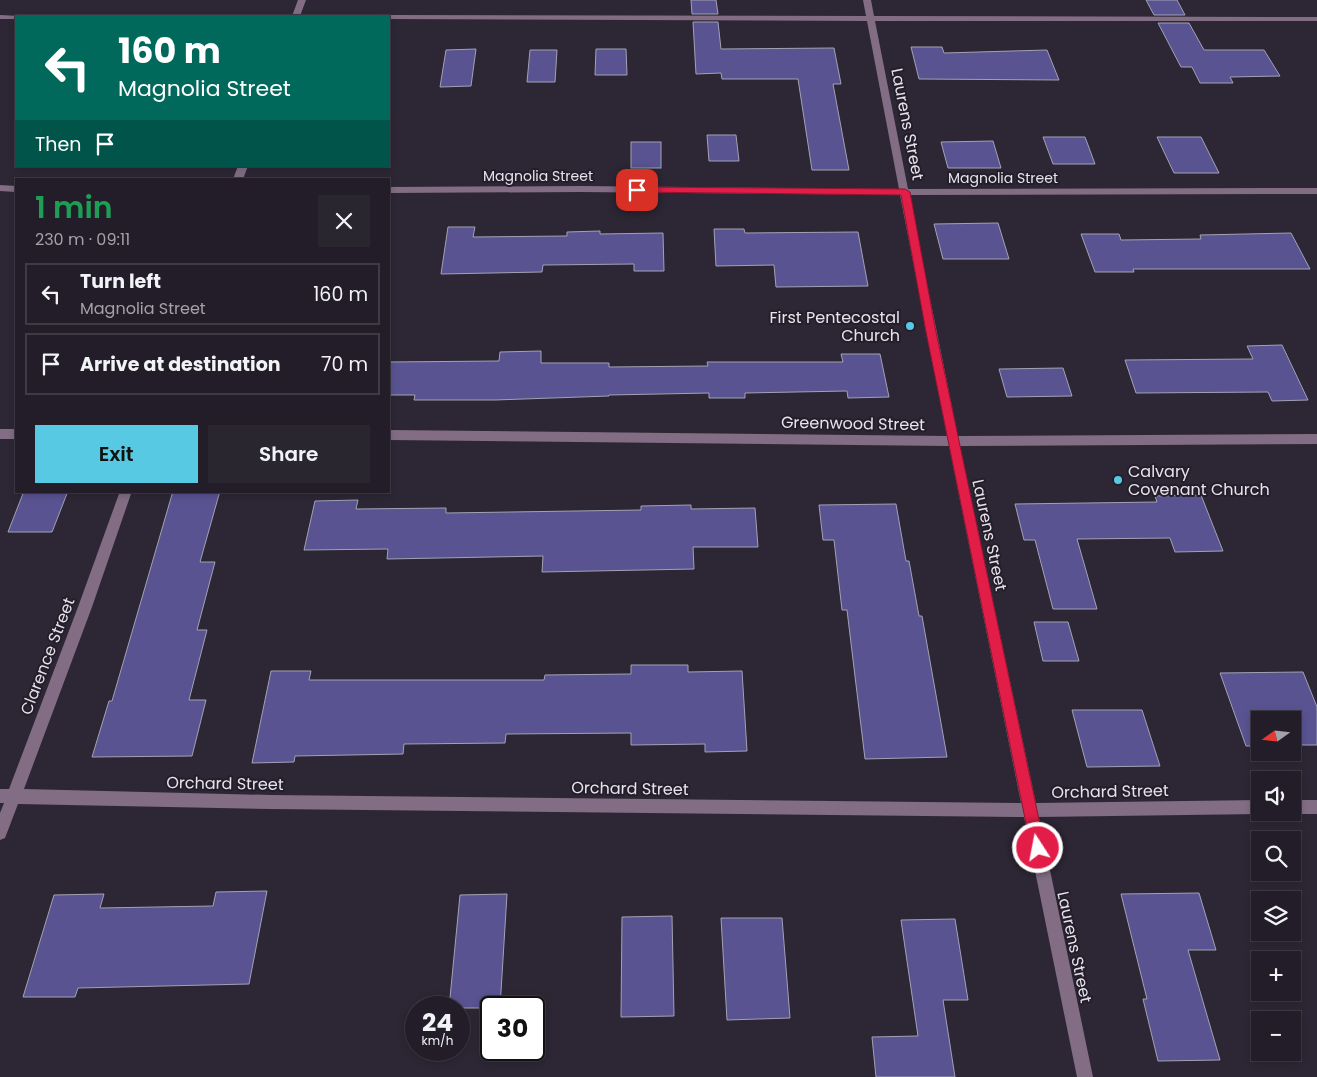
<!DOCTYPE html>
<html lang="en">
<head>
<meta charset="utf-8">
<style>
  body { margin:0; font-family:Poppins,sans-serif; background:#2a2630; color:#f1f3f6; height:100vh; display:flex; flex-direction:column; font-size:19px; white-space:nowrap }
  * { box-sizing:border-box; margin:0 }
  p { font-size:16px; color:#a2a2a8 }
  .icon { flex:none; width:28px; height:28px; fill:none; stroke:currentColor; stroke-width:2; stroke-linecap:round; stroke-linejoin:round }
  .map { position:relative; flex:1; overflow:hidden }
  .side { position:absolute; left:15px; top:178px; width:375px; height:315px; display:flex; flex-direction:column; background:#221d28; border-radius:0px; box-shadow:0 2px 8px #0003,0 0 0 1px #3f3b45 }
  .side>* { flex:none }
  .banner { position:absolute; left:15px; top:15px; width:375px; height:152px; border-radius:0px; box-shadow:0 2px 8px #0003,0 0 0 1px #3f3b45; background:#00695c; color:#fff; overflow:hidden }
  .needle { width:32px; rotate:255deg }
  .controls { position:absolute; left:1251px; top:711px; display:grid; gap:10px }
  .controls a { display:grid; place-items:center; width:50px; height:50px; border-radius:0px; background:#221d28; box-shadow:0 2px 8px #0003,0 0 0 1px #3f3b45; font-size:25px }
  .speed { position:absolute; left:405px; top:996px; display:flex; gap:10px; font-size:25px; font-weight:700; text-align:center }
  .speed>* { display:grid; place-content:center; width:65px; height:65px; border-radius:50%; background:#221d28; box-shadow:0 2px 8px #0003,0 0 0 1px #3f3b45; line-height:1 }
  .speed small { font-size:12px; font-weight:400 }
  .speed .limit { border:2px solid #111; border-radius:8px; background:#fff; color:#111 }
  .pin { position:absolute; display:grid; place-items:center; width:42px; height:42px; color:#fff; margin:-21px; border-radius:10px; box-shadow:0 2px 8px #0006 }
  .me { position:absolute; width:55px; margin:-28px; rotate:349deg; stroke-linejoin:round; filter:drop-shadow(0 0 4px #0008) }
  .turn { display:flex; align-items:center; gap:18px; height:105px; padding:0 20px; font-size:22px }
  .turn .icon { width:65px; height:65px; stroke-width:2.5 }
  .turn b { display:block; font-size:35px; line-height:42px }
  .then { display:flex; align-items:center; height:48px; padding:0 20px; background:#0003; gap:10px; font-size:19px }
  .round { display:grid; place-items:center; flex:none; width:52px; height:52px; border-radius:0px; background:#2a2630 }
  .head { display:flex; align-items:center; justify-content:space-between; height:85px; padding:0 20px }
  h1 { font-size:30px; font-weight:600; line-height:38px; color:#1e9e55 }
  .cta { display:flex; gap:10px; margin-top:auto; padding:10px 20px }
  .cta a { flex:1; height:58px; border-radius:0px; background:#57c9e2; color:#111; font-size:20px; font-weight:600; line-height:58px; text-align:center }
  .cta a+a { background:#2a2630; color:#f1f3f6 }
  ul { padding:0; list-style:none }
  li { display:flex; align-items:center; gap:15px; height:62px; margin:0 10px 8px; padding:0 10px; border:2px solid #3f3b45; border-radius:0px }
  li div { flex:1 }
  li b { display:block; font-size:19px }
  li em { font-style:normal }
  .map>svg:first-child { display:block }
  .building { fill:#595391; stroke:#a2a2b4 }
  .lines { fill:none; stroke-linecap:round; stroke-linejoin:round }
  .minor { fill:#826d85; fill-rule:evenodd }
  .route { fill:#e11d48; stroke:#92132f }
  .poi-dot { fill:#57c9e2; stroke:#241e2b; stroke-width:2 }
  .labels { text-anchor:middle; stroke-width:4; stroke-linejoin:round; paint-order:stroke }
  .far-street-label { font-size:14px; fill:#e7e3ec; stroke:#241e2b }
  .street-label { font-size:16px; fill:#e7e3ec; stroke:#241e2b }
  .poi-label { font-size:16px; fill:#e7e3ec; stroke:#241e2b; text-anchor:end }
</style>
</head>
<body>
<div class="map">
<svg width="1317" height="1077" viewBox="0 0 1317 1077">
  <rect width="100%" height="100%" fill="#2d2735"/>
  <g class="building">
    <path d="M 691,0 L 716,0 L 718,14 L 692,14 Z"/>
    <path d="M 1146,0 L 1177,0 L 1185,15 L 1154,15 Z"/>
    <path d="M 693,22 L 718,22 L 721,49 L 834,48 L 841,84 L 833,84 L 849,170 L 812,170 L 798,79 L 722,79 L 721,73 L 696,74 Z"/>
    <path d="M 1158,23 L 1189,23 L 1204,50 L 1264,50 L 1280,76 L 1230,77 L 1233,83 L 1200,83 L 1192,67 L 1181,67 Z"/>
    <path d="M 911,47 L 942,47 L 944,53 L 1047,50 L 1059,80 L 919,79 Z"/>
    <path d="M 476,49 L 471,86 L 440,87 L 446,50 Z"/>
    <path d="M 596,49 L 626,49 L 627,75 L 595,75 Z"/>
    <path d="M 530,50 L 557,50 L 555,82 L 527,82 Z"/>
    <path d="M 707,135 L 736,135 L 739,161 L 709,161 Z"/>
    <path d="M 1043,137 L 1085,137 L 1095,164 L 1053,164 Z"/>
    <path d="M 1157,137 L 1201,137 L 1219,173 L 1174,173 Z"/>
    <path d="M 993,141 L 1001,168 L 948,168 L 941,142 Z"/>
    <rect x="631" y="142" width="30" height="26"/>
    <path d="M 998,223 L 1009,259 L 943,259 L 934,224 Z"/>
    <path d="M 448,227 L 475,227 L 473,237 L 567,236 L 567,232 L 600,231 L 600,234 L 663,233 L 664,271 L 634,271 L 634,264 L 543,265 L 542,272 L 441,274 Z"/>
    <path d="M 714,229 L 744,229 L 745,233 L 858,232 L 868,286 L 776,287 L 774,265 L 716,266 Z"/>
    <path d="M 1291,233 L 1310,269 L 1133,269 L 1134,272 L 1095,272 L 1081,234 L 1119,234 L 1121,240 L 1201,239 L 1200,235 Z"/>
    <path d="M 1282,345 L 1308,400 L 1272,401 L 1268,392 L 1136,393 L 1125,360 L 1253,359 L 1247,346 Z"/>
    <path d="M 541,351 L 541,363 L 609,363 L 609,367 L 708,366 L 707,362 L 843,362 L 841,354 L 880,354 L 889,397 L 848,398 L 847,391 L 745,393 L 745,398 L 709,398 L 709,393 L 609,395 L 609,396 L 495,400 L 414,400 L 415,395 L 389,395 L 389,362 L 499,361 L 500,352 Z"/>
    <path d="M 1063,368 L 1072,396 L 1007,397 L 999,369 Z"/>
    <path d="M 24,491 L 68,491 L 52,532 L 8,532 Z"/>
    <path d="M 173,491 L 220,491 L 200,562 L 215,562 L 197,630 L 207,630 L 189,700 L 206,700 L 192,756 L 92,757 L 109,701 L 112,701 Z"/>
    <path d="M 1201,495 L 1223,551 L 1175,552 L 1170,538 L 1077,539 L 1097,609 L 1053,609 L 1035,540 L 1024,540 L 1015,504 L 1157,502 L 1155,496 Z"/>
    <path d="M 358,500 L 356,509 L 446,508 L 446,513 L 641,510 L 641,506 L 691,505 L 691,509 L 755,508 L 758,547 L 693,547 L 694,569 L 542,572 L 543,556 L 387,559 L 388,549 L 304,550 L 315,501 Z"/>
    <path d="M 896,504 L 906,561 L 909,561 L 919,616 L 922,616 L 947,757 L 865,759 L 847,610 L 842,610 L 834,540 L 823,540 L 819,505 Z"/>
    <path d="M 1034,622 L 1068,622 L 1079,661 L 1043,661 Z"/>
    <path d="M 631,665 L 688,665 L 688,672 L 742,671 L 747,751 L 705,752 L 705,744 L 631,745 L 631,733 L 506,734 L 505,743 L 404,744 L 403,754 L 295,756 L 294,762 L 252,763 L 271,671 L 311,671 L 309,680 L 544,680 L 545,675 L 631,674 Z"/>
    <path d="M 1303,672 L 1317,707 L 1317,745 L 1292,745 L 1292,720 L 1260,720 L 1260,746 L 1246,746 L 1220,673 Z"/>
    <path d="M 1072,710 L 1142,710 L 1160,766 L 1087,767 Z"/>
    <path d="M 267,891 L 249,984 L 78,988 L 75,997 L 23,997 L 54,895 L 104,894 L 100,908 L 213,906 L 216,892 Z"/>
    <path d="M 1199,893 L 1216,950 L 1188,950 L 1220,1060 L 1158,1061 L 1143,999 L 1147,999 L 1121,894 Z"/>
    <path d="M 507,894 L 500,1008 L 449,1008 L 460,895 Z"/>
    <path d="M 672,916 L 674,1016 L 621,1017 L 622,917 Z"/>
    <path d="M 721,918 L 782,918 L 790,1018 L 727,1020 Z"/>
    <path d="M 955,919 L 968,1000 L 943,1000 L 955,1077 L 876,1077 L 872,1037 L 918,1036 L 901,920 Z"/>
  </g>
  <g class="lines">
    <g class="minor">
      <path d="M 298,0 L 306,0 L 300,16 L 292,16 Z"/>
      <path d="M 863,0 L 871,0 L 874,16 L 1317,17 L 1317,21 L 875,21 L 908,189 L 1317,188 L 1317,194 L 909,195 L 958,436 L 1317,434 L 1317,444 L 960,446 L 1036,803 L 1260,800 L 1260,812 L 1264,812 L 1260,814 L 1039,817 L 1093,1077 L 1077,1077 L 1024,817 L 271,809 L 18,804 L 5,838 L 0,840 L 0,813 L 4,803 L 0,803 L 0,789 L 9,789 L 78,607 L 120,491 L 132,491 L 92,607 L 24,789 L 271,795 L 1021,803 L 949,446 L 389,440 L 389,430 L 947,436 L 900,195 L 580,192 L 389,193 L 389,187 L 580,186 L 899,189 L 867,21 L 389,19 L 389,16 L 385,16 L 389,15 L 866,16 Z"/>
      <path d="M 0,15 L 20,16 L 16,16 L 16,19 L 0,19 Z"/>
      <path d="M 238,166 L 248,166 L 243,179 L 233,179 Z"/>
      <path d="M 0,185 L 16,186 L 16,192 L 0,191 Z"/>
      <rect x="0" y="429" width="16" height="10"/>
      <path d="M 1292,800 L 1317,800 L 1317,814 L 1292,814 L 1288,812 L 1292,812 Z"/>
    </g>
  </g>
  <path class="route" d="M 637,187 L 905,189 L 910,192 L 936,332 L 1045,848 L 1043,853 L 1038,855 L 1033,853 L 1031,848 L 926,332 L 901,195 L 634,192 L 634,188 Z"/>
  <g class="poi-dot">
    <circle cx="910" cy="326" r="5"/>
    <circle cx="1118" cy="480" r="5"/>
  </g>
  <g class="labels">
    <g class="far-street-label">
      <text x="538" y="181">Magnolia Street</text>
      <text x="1003" y="183">Magnolia Street</text>
    </g>
    <g class="street-label">
      <text transform="translate(908 124) rotate(79)" y="6">Laurens Street</text>
      <text transform="translate(853 423) rotate(1)" y="6">Greenwood Street</text>
      <text transform="translate(990 535) rotate(78)" y="6">Laurens Street</text>
      <text transform="translate(47 656) rotate(-69)" y="6">Clarence Street</text>
      <text transform="translate(225 783) rotate(1)" y="6">Orchard Street</text>
      <text transform="translate(630 788) rotate(1)" y="6">Orchard Street</text>
      <text transform="translate(1110 791) rotate(-1)" y="6">Orchard Street</text>
      <text transform="translate(1075 947) rotate(78)" y="6">Laurens Street</text>
    </g>
    <g class="poi-label">
      <text x="900" y="323">First Pentecostal<tspan x="900" dy="18">Church</tspan></text>
      <text x="1128" y="477" text-anchor="start">Calvary<tspan x="1128" dy="18">Covenant Church</tspan></text>
    </g>
  </g>
</svg>
<div class="controls">
<a><svg class="needle" viewBox="-14 -14 28 28"><path d="M0-13l5 13h-10z" fill="#e53935"/><path d="M0 13l5-13h-10z" fill="#a2a2a8"/></svg></a>
<a><svg class="icon" aria-label="sound" viewBox="0 0 24 24"><path d="M4 9h4l5-4v14l-5-4H4zM17 9q2 3 0 6"/></svg></a>
<a><svg class="icon" aria-label="search" viewBox="0 0 24 24"><circle cx="10" cy="10" r="6"/><path d="M15 15l6 6"/></svg></a>
<a><svg class="icon" aria-label="layers" viewBox="0 0 24 24"><path d="M12 4l9 5-9 5-9-5zM3 14l9 5 9-5"/></svg></a>
<a>+</a>
<a>−</a>
</div>
<div class="speed"><div>24<small>km/h</small></div><div class="limit">30</div></div>
<div class="pin" style="left:637px;top:190px;background:#d93025"><svg class="icon" aria-label="arrive" viewBox="0 0 24 24"><path d="M6 21V4h12l-3 4 3 4H6"/></svg></div>
<svg class="me" style="left:1038px;top:848px" viewBox="-20 -20 40 40"><circle r="17" fill="#e11d48" stroke="#fff" stroke-width="3"/><path d="M0-11L8 9 0 5-8 9z" fill="#fff"/></svg>
<div class="banner">
<div class="turn"><svg class="icon" aria-label="left" viewBox="0 0 24 24"><path d="M17 20v-9H6M10 6l-5 5 5 5"/></svg><div><b>160 m</b>Magnolia Street</div></div>
<div class="then">Then<svg class="icon" aria-label="arrive" viewBox="0 0 24 24"><path d="M6 21V4h12l-3 4 3 4H6"/></svg></div>
</div>
<section class="side">
<div class="head"><div><h1>1 min</h1><p>230 m · 09:11</p></div><a class="round"><svg class="icon" aria-label="close" viewBox="0 0 24 24"><path d="M6 6l12 12M18 6L6 18"/></svg></a></div>
<ul>
<li><svg class="icon" aria-label="left" viewBox="0 0 24 24"><path d="M17 20v-9H6M10 6l-5 5 5 5"/></svg><div><b>Turn left</b><p>Magnolia Street</p></div><em>160 m</em></li>
<li><svg class="icon" aria-label="arrive" viewBox="0 0 24 24"><path d="M6 21V4h12l-3 4 3 4H6"/></svg><div><b>Arrive at destination</b></div><em>70 m</em></li>
</ul>
<div class="cta"><a>Exit</a><a>Share</a></div>
</section>
</div>
</body>
</html>
